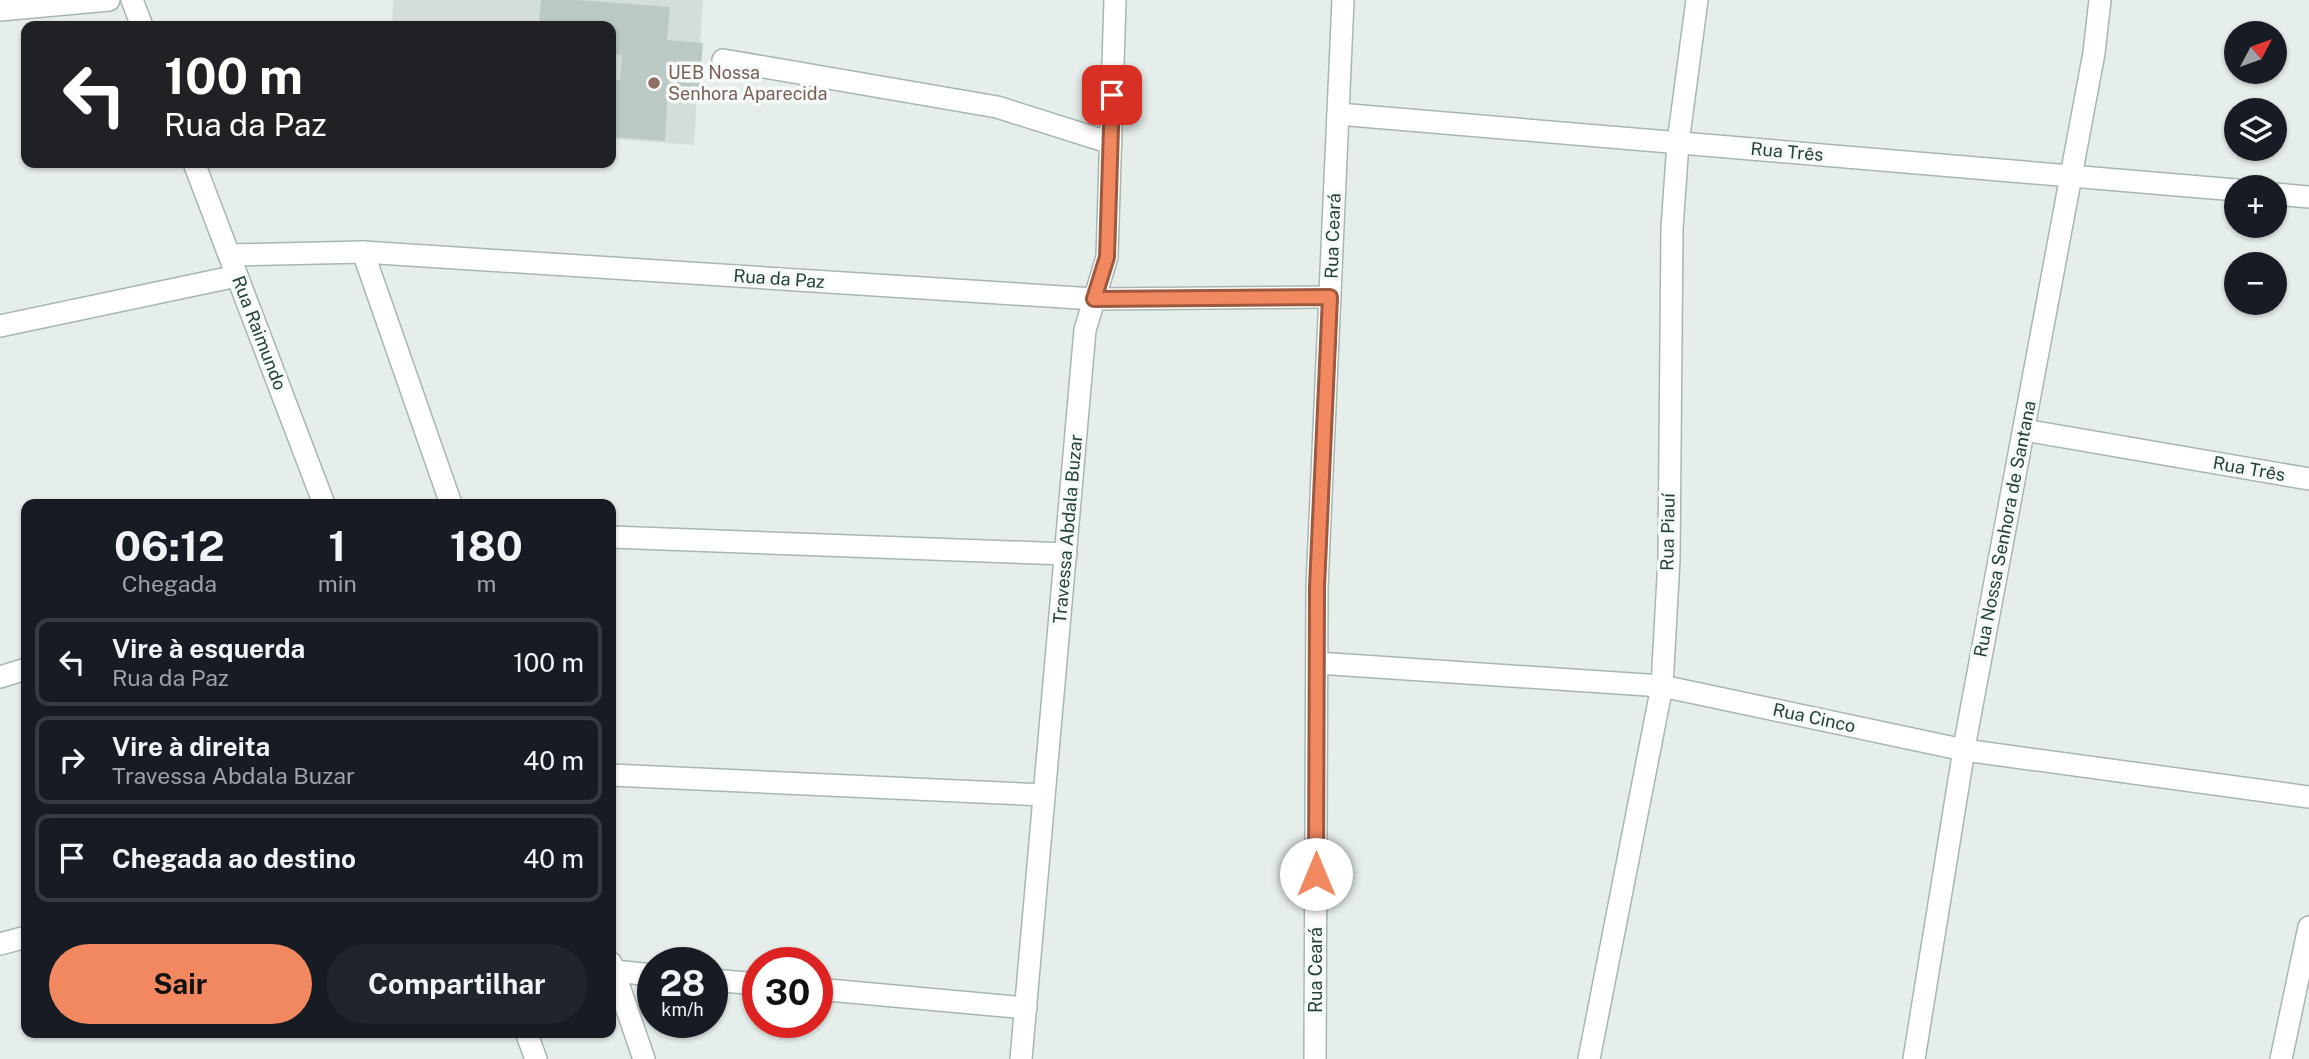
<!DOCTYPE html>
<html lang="pt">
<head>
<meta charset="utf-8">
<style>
  body { margin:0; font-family:"Public Sans",sans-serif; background:#20242c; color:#f1f3f6; height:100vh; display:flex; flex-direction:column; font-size:26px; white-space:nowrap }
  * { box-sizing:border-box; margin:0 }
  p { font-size:23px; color:#9ea1a6 }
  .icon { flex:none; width:38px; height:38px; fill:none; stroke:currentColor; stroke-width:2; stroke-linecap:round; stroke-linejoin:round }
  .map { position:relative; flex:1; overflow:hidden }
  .side { position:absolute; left:21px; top:499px; width:595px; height:539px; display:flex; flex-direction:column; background:#171b24; border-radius:14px; box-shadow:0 2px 5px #0004 }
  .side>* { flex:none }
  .top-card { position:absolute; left:21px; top:21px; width:595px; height:147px; border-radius:14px; box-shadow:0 2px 5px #0004; background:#202124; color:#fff; overflow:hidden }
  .needle { width:46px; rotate:49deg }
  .buttons { position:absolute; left:2224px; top:21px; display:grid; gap:14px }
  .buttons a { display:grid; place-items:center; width:63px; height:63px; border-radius:50%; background:#171b24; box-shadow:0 2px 5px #0004; font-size:35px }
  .speed { position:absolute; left:637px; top:947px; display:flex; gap:14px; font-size:35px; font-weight:700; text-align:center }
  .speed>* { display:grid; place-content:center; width:91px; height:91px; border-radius:50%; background:#171b24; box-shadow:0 2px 5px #0004; line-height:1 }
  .speed small { font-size:18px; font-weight:400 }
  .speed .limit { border:10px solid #d22; background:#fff; color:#111 }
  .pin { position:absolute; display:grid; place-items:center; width:60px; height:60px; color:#fff; margin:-30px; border-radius:14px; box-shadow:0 4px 10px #0006 }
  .me { position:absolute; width:77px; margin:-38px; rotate:0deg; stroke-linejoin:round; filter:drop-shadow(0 0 5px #0008) }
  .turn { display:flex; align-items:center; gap:24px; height:147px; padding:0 28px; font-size:32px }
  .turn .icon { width:91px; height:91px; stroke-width:2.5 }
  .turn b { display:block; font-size:49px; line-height:60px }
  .eta { display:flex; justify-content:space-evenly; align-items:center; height:119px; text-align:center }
  .eta b { font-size:42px; font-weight:700; line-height:49px }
  .button { display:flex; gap:14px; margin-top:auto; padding:14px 28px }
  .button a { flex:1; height:80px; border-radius:42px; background:#f2885f; color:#111; font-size:28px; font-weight:700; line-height:80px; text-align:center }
  .button a+a { background:#20242c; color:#f1f3f6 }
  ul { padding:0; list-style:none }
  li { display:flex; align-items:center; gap:21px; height:88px; margin:0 14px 10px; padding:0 14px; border:4px solid #363941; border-radius:14px }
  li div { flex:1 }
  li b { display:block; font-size:26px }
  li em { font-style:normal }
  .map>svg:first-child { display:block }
  .built { fill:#d3ded9 }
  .building { fill:#bac9c3 }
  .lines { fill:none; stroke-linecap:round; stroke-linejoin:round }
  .street-casing { stroke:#a7b6b1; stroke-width:24 }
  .street { stroke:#fff; stroke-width:21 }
  .route-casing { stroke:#9d583e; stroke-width:18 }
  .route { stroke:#f2885f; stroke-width:12 }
  .education-dot { fill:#8d6e63; stroke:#f6faf8; stroke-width:2.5 }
  .labels { text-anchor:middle; stroke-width:7; stroke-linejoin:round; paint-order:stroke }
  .education-label { font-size:18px; fill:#785e54; stroke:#f6faf8; text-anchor:start }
  .street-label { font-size:18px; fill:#244039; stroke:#f6faf8 }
</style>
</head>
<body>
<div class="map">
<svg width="2309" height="1059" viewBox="0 0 2309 1059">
  <rect width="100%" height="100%" fill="#e5eeea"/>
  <path class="built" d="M 393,0 L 703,0 L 694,145 L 611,139 L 611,26 L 392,26 Z"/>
  <path class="building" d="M 541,0 L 578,0 L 670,7 L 667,40 L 703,43 L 699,88 L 668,85 L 665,141 L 611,137 L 611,80 L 620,80 L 622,55 L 611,54 L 611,26 L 539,26 Z"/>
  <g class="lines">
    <g class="street-casing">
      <g id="street">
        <path d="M 132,0 L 142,26"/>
        <path d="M 0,10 L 109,0"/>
        <path d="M 723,60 L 997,107 L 1111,143"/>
        <path d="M 1338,114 L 2236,190"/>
        <path d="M 194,163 L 324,504"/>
        <path d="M 2275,194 L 2309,197"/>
        <path d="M 363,252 L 451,504"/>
        <path d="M 229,255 L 363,252 L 1094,299 L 1330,297"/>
        <path d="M 0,326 L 237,276"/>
        <path d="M 2024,430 L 2309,479"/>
        <path d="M 611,537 L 1066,554"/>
        <path d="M 1317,663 L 1662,686 L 1964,750 L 2309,797"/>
        <path d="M 0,677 L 26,669"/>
        <path d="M 611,775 L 1044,795"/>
        <path d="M 0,944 L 26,937"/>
        <path d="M 611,963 L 644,1059"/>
        <path d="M 614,971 L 653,975"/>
        <path d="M 712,980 L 758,984"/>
        <path d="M 817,989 L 1026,1008"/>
        <path d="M 526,1032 L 536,1059"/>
        <path d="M 1021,1059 L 1085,330 L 1107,257 L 1115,0"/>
        <path d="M 1315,1059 L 1317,587 L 1343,0"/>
        <path d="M 1589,1059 L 1662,686 L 1669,559 L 1672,228 L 1678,143 L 1697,0"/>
        <path d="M 1914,1059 L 1966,737 L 2094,53 L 2100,0"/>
        <path d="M 2281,1059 L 2309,927"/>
      </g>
    </g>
    <use href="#street" class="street"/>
  </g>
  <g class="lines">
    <g class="route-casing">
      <path id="route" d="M 1112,95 L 1107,257 L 1094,299 L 1330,297 L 1317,587 L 1316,874"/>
    </g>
    <use href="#route" class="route"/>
  </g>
  <circle class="education-dot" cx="654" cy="83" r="7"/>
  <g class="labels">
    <g class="education-label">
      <text x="668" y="79">UEB Nossa<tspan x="668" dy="21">Senhora Aparecida</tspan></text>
    </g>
    <g class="street-label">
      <text transform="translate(1787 152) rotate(5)" y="6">Rua Três</text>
      <text transform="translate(1333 236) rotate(-88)" y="6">Rua Ceará</text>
      <text transform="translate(779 279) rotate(4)" y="6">Rua da Paz</text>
      <text transform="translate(259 333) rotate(69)" y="6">Rua Raimundo</text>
      <text transform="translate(2249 469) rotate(10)" y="6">Rua Três</text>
      <text transform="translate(1068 529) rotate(-85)" y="6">Travessa Abdala Buzar</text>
      <text transform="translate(2005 529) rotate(-79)" y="6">Rua Nossa Senhora de Santana</text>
      <text transform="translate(1668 532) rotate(-89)" y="6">Rua Piauí</text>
      <text transform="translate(1814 718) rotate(12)" y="6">Rua Cinco</text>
      <text transform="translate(1316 970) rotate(-90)" y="6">Rua Ceará</text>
    </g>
  </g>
</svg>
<div class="buttons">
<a><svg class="needle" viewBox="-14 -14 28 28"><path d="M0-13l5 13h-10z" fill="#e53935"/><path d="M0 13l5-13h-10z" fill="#9ea1a6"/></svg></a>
<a><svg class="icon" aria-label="layers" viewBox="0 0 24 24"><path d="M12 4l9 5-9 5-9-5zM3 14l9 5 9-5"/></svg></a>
<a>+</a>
<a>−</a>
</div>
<div class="speed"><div>28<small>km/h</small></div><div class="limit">30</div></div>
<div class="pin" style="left:1112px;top:95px;background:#d93025"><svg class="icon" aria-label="arrive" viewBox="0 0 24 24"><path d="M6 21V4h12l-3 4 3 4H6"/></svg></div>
<svg class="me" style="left:1316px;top:874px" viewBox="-20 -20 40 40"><circle r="19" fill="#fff"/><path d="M0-13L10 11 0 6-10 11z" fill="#f2885f"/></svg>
<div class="top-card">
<div class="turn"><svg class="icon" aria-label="left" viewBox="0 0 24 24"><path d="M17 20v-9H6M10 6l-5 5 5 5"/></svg><div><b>100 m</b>Rua da Paz</div></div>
</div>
<section class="side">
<div class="eta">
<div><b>06:12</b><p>Chegada</p></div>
<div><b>1</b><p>min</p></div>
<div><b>180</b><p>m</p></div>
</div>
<ul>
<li><svg class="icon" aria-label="left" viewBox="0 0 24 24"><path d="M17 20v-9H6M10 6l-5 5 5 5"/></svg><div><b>Vire à esquerda</b><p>Rua da Paz</p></div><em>100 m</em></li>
<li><svg class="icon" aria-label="right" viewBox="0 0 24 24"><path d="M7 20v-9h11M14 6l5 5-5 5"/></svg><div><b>Vire à direita</b><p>Travessa Abdala Buzar</p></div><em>40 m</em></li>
<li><svg class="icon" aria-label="arrive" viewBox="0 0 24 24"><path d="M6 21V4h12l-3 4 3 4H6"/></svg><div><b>Chegada ao destino</b></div><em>40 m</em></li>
</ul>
<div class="button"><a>Sair</a><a>Compartilhar</a></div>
</section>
</div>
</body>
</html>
